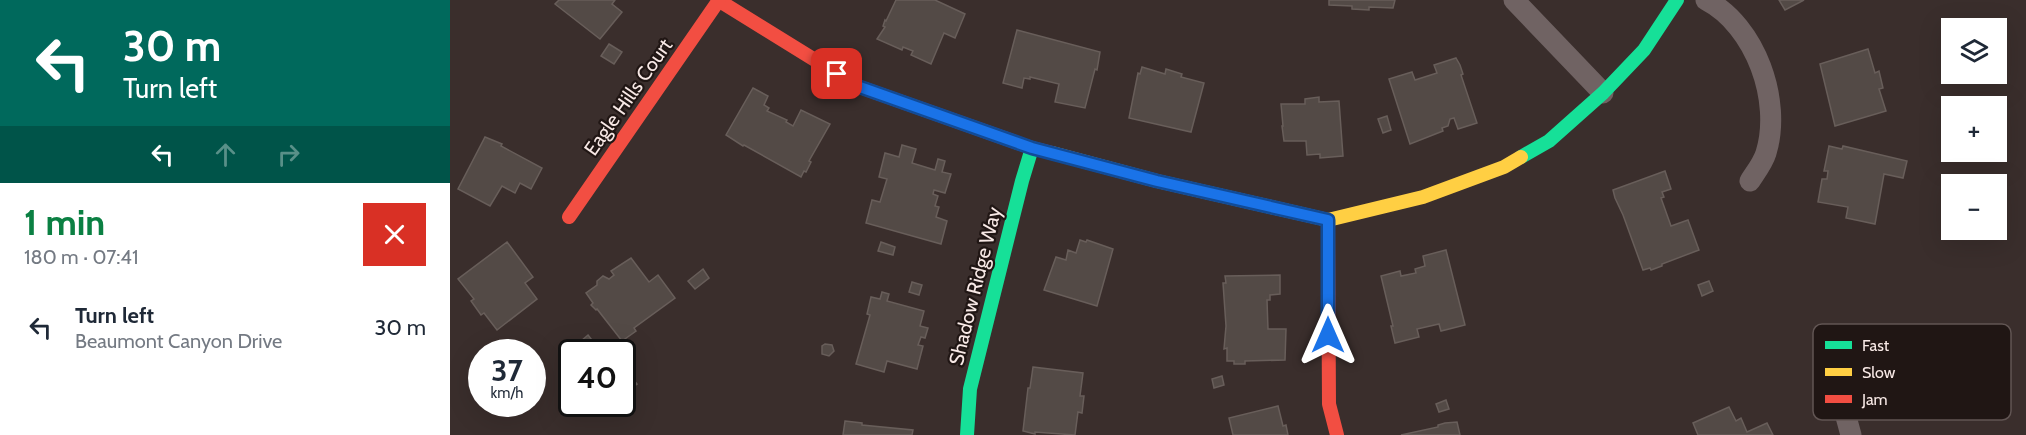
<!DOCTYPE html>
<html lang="en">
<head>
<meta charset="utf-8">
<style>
  body { margin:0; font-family:Cabin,sans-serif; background:#f6f6f7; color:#1f2937; height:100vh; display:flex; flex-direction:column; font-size:22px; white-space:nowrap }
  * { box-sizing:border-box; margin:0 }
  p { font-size:20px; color:#747a83 }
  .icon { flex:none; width:33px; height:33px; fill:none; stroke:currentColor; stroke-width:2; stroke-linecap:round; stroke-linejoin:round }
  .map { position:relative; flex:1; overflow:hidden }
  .sheet { display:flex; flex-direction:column; background:#fff; width:450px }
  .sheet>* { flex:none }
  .hud { background:#00695c; color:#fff; overflow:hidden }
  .fabs { position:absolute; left:1491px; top:18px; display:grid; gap:12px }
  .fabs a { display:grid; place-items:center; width:66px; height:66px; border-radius:0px; background:#fff; box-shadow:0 6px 24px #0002; font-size:30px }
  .speed { position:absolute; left:18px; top:339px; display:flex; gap:12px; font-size:30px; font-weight:700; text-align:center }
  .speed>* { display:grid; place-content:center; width:78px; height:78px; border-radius:50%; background:#fff; box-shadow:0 6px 24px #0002; line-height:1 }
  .speed small { font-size:15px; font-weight:400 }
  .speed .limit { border:3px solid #111; border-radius:9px; background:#fff; color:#111 }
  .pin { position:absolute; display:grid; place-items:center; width:51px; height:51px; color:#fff; margin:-26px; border-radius:12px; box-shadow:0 3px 9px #0006 }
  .me { position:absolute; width:66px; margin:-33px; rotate:0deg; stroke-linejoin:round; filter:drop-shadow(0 0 4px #0008) }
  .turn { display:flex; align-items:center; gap:21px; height:126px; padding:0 24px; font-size:27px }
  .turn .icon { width:78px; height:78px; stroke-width:2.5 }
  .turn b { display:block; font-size:42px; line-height:51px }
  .lanes { display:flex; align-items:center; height:57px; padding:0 24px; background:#0003; justify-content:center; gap:30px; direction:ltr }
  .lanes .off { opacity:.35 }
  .round { display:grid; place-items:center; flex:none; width:63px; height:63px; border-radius:0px; background:#f6f6f7 }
  .headline { display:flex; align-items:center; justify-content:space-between; height:102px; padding:0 24px }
  h1 { font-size:36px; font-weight:700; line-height:45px; color:#0b8043 }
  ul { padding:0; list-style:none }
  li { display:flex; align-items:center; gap:18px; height:84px; padding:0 24px }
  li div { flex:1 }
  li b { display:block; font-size:22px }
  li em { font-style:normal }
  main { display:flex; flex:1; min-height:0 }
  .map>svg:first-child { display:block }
  .building { fill:#534a46; stroke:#685e5a; stroke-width:1.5 }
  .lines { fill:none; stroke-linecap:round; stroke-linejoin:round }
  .street { stroke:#706363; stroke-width:21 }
  .fast { stroke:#16e098; stroke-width:14 }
  .slow { stroke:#ffcf43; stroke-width:14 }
  .jam { stroke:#f24e42; stroke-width:14 }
  .route-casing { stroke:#114b97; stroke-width:15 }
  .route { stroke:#1a73e8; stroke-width:10 }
  .labels { text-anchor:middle; stroke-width:4.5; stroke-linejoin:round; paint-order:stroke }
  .street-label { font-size:20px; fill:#f8e9e6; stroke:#201614 }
  .key { fill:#201614; stroke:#615553; stroke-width:1.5 }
  .key-label { font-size:16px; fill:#f8e9e6 }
</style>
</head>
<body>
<main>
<section class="sheet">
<div class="hud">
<div class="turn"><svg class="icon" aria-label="left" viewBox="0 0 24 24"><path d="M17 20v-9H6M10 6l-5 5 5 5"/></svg><div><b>30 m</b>Turn left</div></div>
<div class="lanes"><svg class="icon" aria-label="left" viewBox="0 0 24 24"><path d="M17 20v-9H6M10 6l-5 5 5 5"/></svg><svg class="icon off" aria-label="ahead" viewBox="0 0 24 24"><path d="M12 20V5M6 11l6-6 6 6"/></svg><svg class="icon off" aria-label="right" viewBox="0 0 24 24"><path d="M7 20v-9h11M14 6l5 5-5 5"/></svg></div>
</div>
<div class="headline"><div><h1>1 min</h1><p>180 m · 07:41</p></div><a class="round" style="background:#d93025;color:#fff"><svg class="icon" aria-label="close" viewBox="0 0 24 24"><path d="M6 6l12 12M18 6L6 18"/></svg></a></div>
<ul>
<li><svg class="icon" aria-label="left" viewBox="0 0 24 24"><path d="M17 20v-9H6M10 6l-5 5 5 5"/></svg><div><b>Turn left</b><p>Beaumont Canyon Drive</p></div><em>30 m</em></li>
</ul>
</section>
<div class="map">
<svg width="1576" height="435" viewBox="0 0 1576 435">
  <rect width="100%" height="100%" fill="#3a2e2c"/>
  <g class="building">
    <path d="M 109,0 L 165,0 L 162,4 L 172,12 L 150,39 L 105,4 Z"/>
    <path d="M 446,0 L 485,0 L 515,14 L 505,38 L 494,33 L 481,64 L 461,55 L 463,51 L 453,47 L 452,50 L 427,39 L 435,27 L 433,26 L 435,20 L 436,21 Z"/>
    <path d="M 879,0 L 945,0 L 943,8 L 919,7 L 919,10 L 902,9 L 902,6 L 879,5 Z"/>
    <path d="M 1329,0 L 1354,0 L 1335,10 Z"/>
    <path d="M 567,30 L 650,52 L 647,70 L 645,69 L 635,108 L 605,102 L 609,84 L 580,77 L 580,79 L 574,78 L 572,88 L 553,83 Z"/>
    <path d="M 159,44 L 172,52 L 164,64 L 151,56 Z"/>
    <path d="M 1418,49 L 1425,73 L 1429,71 L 1433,88 L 1429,89 L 1436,111 L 1385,126 L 1370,64 Z"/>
    <path d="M 1006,58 L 1010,65 L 1013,74 L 1011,75 L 1027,123 L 1008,129 L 1004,118 L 1000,119 L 998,126 L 992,128 L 993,131 L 960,144 L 939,79 L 962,72 L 965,80 L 987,73 L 984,65 Z"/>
    <path d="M 692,67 L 715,74 L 716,69 L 732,74 L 731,77 L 754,83 L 741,132 L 679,118 L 688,73 L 690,74 Z"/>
    <path d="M 303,88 L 318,96 L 314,105 L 319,108 L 317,111 L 337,120 L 336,122 L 343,126 L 351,110 L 380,124 L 359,161 L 361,162 L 356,172 L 354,171 L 351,177 L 294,145 L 293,146 L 276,135 Z"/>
    <path d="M 869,97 L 869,102 L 889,101 L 893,156 L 870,158 L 870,154 L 857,155 L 856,141 L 834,141 L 832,126 L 833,126 L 831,104 L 855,104 L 855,99 Z"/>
    <path d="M 937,116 L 941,130 L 933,133 L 928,119 Z"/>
    <path d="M 35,137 L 52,144 L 51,146 L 92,168 L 81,189 L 70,183 L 65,193 L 52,186 L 40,206 L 8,189 Z"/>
    <path d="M 452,145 L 466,149 L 462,163 L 485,170 L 488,159 L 495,161 L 492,172 L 501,174 L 495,193 L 484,190 L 483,194 L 488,196 L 485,206 L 489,207 L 486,217 L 497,221 L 491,244 L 416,223 L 422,200 L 430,202 L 437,179 L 429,177 L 435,153 L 449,157 Z"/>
    <path d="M 1379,146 L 1392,149 L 1393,146 L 1457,161 L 1453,178 L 1434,174 L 1425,224 L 1396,218 L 1398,207 L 1368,202 L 1372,179 L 1377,179 L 1378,171 L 1374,171 Z"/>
    <path d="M 1215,171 L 1221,189 L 1212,192 L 1214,197 L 1211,198 L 1221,226 L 1238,220 L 1249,250 L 1212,264 L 1212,266 L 1201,270 L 1200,268 L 1193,270 L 1173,215 L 1165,198 L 1163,190 Z"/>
    <path d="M 630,240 L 636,242 L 637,240 L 663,249 L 647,306 L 594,290 L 606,257 L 616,260 L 618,250 L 626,253 Z"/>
    <path d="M 57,242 L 83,277 L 75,283 L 87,299 L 47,330 L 34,313 L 31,315 L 21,301 L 24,299 L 8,279 Z"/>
    <path d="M 431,242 L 445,247 L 443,255 L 428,251 Z"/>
    <path d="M 996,250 L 1015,325 L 991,331 L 989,324 L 967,329 L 969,337 L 945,343 L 941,326 L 943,326 L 931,276 L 950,271 L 951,276 L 966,273 L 965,269 L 975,266 L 973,256 Z"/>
    <path d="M 181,258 L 199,282 L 208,275 L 225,298 L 184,328 L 186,331 L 172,341 L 147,309 L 146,310 L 141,305 L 143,303 L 136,293 L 147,285 L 147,281 L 153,276 L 159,279 L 164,275 L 161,271 Z"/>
    <path d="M 253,269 L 259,278 L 245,289 L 238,281 Z"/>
    <path d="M 830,275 L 830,294 L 820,295 L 820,300 L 817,300 L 818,329 L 836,329 L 835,360 L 795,361 L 795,364 L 784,364 L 784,361 L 777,361 L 777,348 L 774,349 L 776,326 L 773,283 L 776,283 L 775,276 Z"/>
    <path d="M 1259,281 L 1263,291 L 1252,296 L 1248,285 Z"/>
    <path d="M 462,282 L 472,285 L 469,295 L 459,292 Z"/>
    <path d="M 432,292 L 439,294 L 437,301 L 474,311 L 470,326 L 478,328 L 475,338 L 471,337 L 468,345 L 473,346 L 467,369 L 437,361 L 434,372 L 406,364 L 420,315 L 417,314 L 421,297 L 430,299 Z"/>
    <path d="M 138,335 L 145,344 L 138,349 L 131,341 Z"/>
    <path d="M 375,344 L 382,345 L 384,351 L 379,356 L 372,354 L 372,346 Z"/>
    <path d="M 172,365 L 187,384 L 172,395 Z"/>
    <path d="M 583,367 L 633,373 L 630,396 L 634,396 L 632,413 L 628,412 L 625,435 L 585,432 L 585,434 L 573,431 L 578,388 L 580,388 Z"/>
    <path d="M 772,376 L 774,385 L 764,388 L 762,379 Z"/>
    <path d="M 996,400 L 999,409 L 989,412 L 986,404 Z"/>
    <path d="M 828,406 L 833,426 L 836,425 L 838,435 L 783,435 L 779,418 Z"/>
    <path d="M 1279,407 L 1286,421 L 1291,418 L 1297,432 L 1317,423 L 1323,435 L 1248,435 L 1243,423 Z"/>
    <path d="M 395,421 L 412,423 L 412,425 L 463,430 L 462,435 L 393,435 Z"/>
    <path d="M 1007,422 L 1010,435 L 951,435 L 988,427 L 988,425 L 995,423 Z"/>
  </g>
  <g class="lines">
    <g class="street">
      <path d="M 1064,0 L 1153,93"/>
      <path d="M 1256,0 C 1306,26 1332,101 1316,153 C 1313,163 1305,173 1300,181"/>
      <path d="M 1395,413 L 1401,435"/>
    </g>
    <g class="fast">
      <path d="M 1071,157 L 1099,141 L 1153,93 L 1194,50 L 1227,0"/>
      <path d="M 517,435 L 520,389 L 572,181 L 582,148"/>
    </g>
    <path class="slow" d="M 602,153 L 707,181 L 878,220 L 973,197 L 1054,167 L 1071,157"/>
    <g class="jam">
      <path d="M 268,0 L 407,86 L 582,148 L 602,153"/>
      <path d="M 119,217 L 269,0"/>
      <path d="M 878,220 L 879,404 L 887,435"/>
    </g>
  </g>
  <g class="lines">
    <g class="route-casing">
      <path id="route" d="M 387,74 L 407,86 L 582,148 L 707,181 L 878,220 L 878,335"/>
    </g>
    <use href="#route" class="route"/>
  </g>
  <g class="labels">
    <g class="street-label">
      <text transform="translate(178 97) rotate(-55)" y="7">Eagle Hills Court</text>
      <text transform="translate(525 286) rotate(-76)" y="7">Shadow Ridge Way</text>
    </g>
  </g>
  <rect x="1363" y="324" width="198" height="96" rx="9" class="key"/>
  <rect x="1375" y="341" width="27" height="8" fill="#16e098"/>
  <rect x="1375" y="368" width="27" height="8" fill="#ffcf43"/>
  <rect x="1375" y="395" width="27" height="8" fill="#f24e42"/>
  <g class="key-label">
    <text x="1412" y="351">Fast</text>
    <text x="1412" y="378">Slow</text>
    <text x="1412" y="405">Jam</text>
  </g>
</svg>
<div class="fabs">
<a><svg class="icon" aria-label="layers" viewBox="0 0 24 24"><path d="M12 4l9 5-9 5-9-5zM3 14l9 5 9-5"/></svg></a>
<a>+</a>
<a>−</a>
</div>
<div class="speed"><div>37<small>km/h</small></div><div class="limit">40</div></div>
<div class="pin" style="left:387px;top:74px;background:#d93025"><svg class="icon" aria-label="arrive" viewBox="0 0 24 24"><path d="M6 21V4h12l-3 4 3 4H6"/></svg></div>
<svg class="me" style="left:878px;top:335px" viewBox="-20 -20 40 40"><path d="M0-17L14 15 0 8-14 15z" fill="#1a73e8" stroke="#fff" stroke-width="4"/></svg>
</div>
</main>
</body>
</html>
